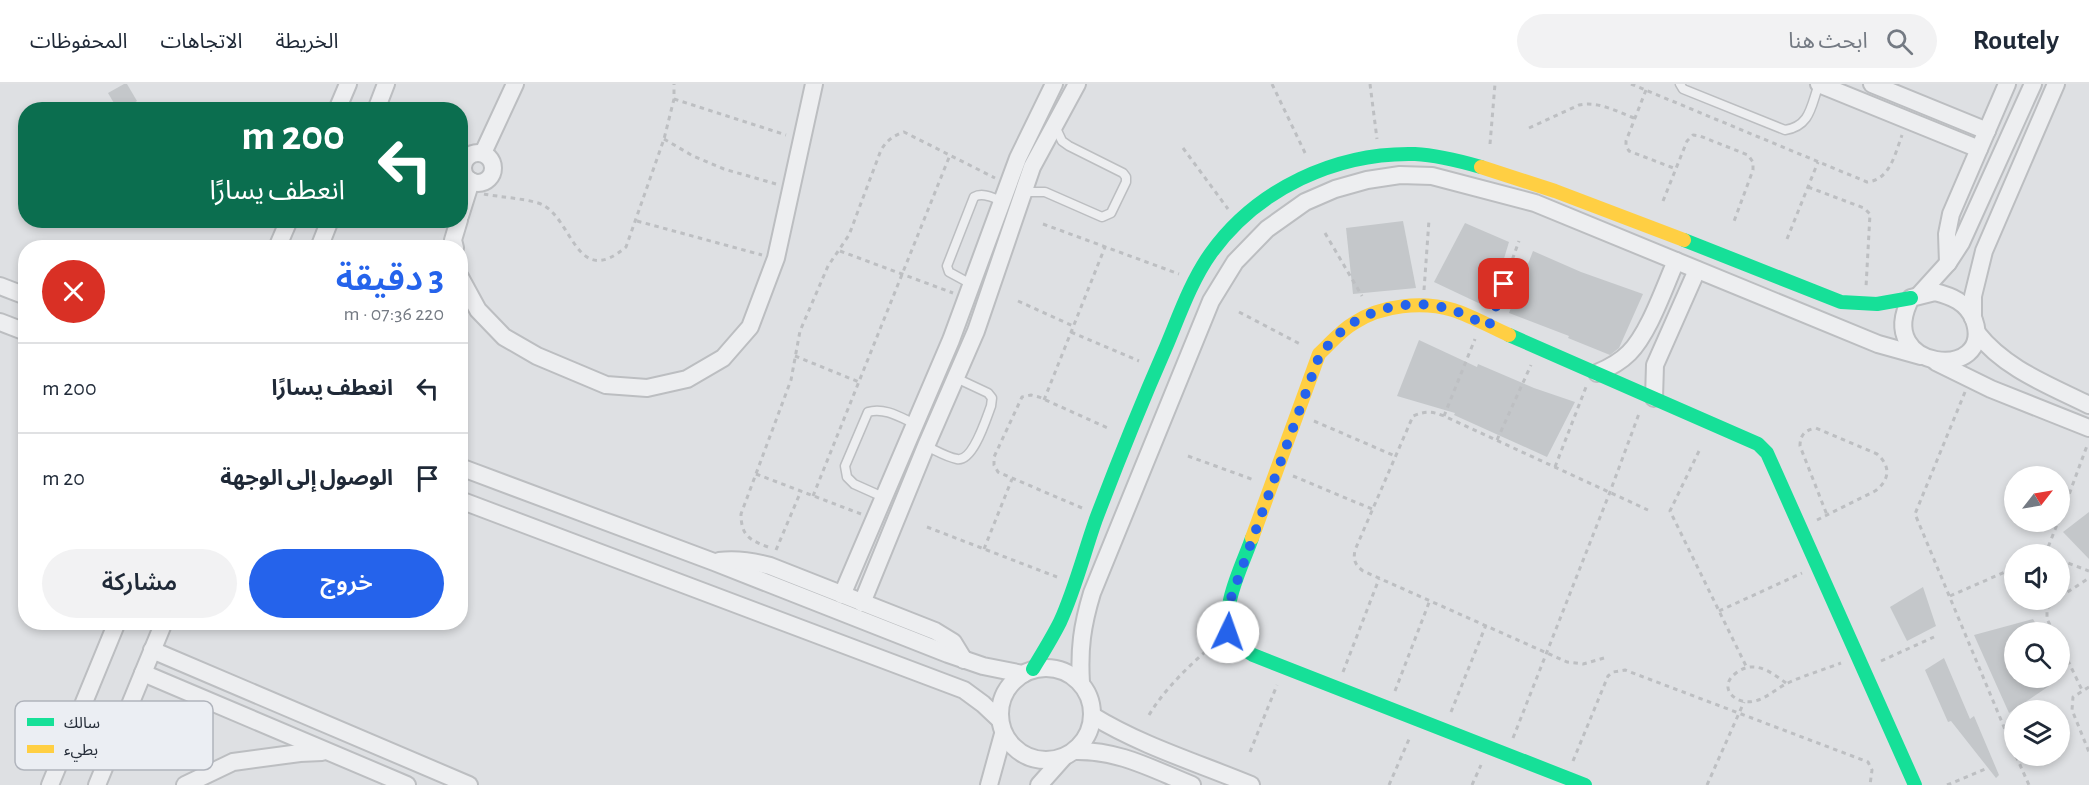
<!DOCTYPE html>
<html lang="ar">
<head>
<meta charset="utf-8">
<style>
  body { margin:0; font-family:"Alegreya Sans","Noto Sans Arabic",sans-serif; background:#f2f2f3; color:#1f2937; direction:rtl; height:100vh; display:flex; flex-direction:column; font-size:22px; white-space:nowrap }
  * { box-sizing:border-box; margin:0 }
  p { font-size:20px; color:#747a83 }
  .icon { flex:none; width:33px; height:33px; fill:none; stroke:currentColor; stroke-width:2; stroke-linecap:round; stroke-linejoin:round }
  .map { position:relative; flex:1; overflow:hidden; direction:ltr }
  .sheet { position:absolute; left:18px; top:156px; width:450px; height:390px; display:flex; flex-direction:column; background:#fff; border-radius:24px; box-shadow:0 3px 9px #0003; direction:rtl }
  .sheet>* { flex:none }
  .top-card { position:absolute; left:18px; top:18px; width:450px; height:126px; border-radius:24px; box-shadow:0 3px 9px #0003; direction:rtl; background:#0b6e4f; color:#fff; overflow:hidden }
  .needle { width:39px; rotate:59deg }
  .buttons { position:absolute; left:2004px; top:382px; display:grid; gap:12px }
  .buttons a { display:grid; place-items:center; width:66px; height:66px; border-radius:50%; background:#fff; box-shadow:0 3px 9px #0003; font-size:30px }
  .pin { position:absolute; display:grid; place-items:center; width:51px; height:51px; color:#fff; margin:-26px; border-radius:12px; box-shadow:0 3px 9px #0006 }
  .me { position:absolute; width:66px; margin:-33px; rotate:3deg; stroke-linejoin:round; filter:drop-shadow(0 0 4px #0008) }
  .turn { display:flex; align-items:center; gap:21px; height:126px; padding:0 24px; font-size:27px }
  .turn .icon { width:78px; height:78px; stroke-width:2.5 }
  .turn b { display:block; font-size:42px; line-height:51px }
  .round { display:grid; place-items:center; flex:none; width:63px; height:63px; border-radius:32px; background:#f2f2f3 }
  .summary { display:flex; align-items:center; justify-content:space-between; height:102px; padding:0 24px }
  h1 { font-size:36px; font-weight:600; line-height:45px; color:#2563eb }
  .cta { display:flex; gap:12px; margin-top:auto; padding:12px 24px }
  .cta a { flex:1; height:69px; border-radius:36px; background:#2563eb; color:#fff; font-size:24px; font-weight:600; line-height:69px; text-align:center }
  .cta a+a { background:#f2f2f3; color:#1f2937 }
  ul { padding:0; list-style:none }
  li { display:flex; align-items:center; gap:18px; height:90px; padding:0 24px; border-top:2px solid #e0e1e3 }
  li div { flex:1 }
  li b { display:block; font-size:22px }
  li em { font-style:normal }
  header { display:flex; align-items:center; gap:36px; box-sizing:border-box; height:84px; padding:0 30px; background:#fff; border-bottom:2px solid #e0e1e3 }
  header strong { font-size:28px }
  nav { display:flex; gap:33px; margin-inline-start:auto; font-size:21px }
  .search { width:420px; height:54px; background:#f2f2f3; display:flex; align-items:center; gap:15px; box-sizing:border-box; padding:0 21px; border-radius:33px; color:#747a83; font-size:22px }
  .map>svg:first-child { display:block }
  .building { fill:#c4c7ca }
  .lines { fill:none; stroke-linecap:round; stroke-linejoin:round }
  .lane-casing { stroke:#bcbec1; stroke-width:11 }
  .street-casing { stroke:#bcbec1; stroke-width:20 }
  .path { stroke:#bdbfc2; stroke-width:3; stroke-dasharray:4.5 4.5; stroke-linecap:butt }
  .lane { stroke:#edeef0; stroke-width:8 }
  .street { stroke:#edeef0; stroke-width:16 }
  .fast { stroke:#16e098; stroke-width:14 }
  .slow { stroke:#ffcf43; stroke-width:14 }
  .route { stroke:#2563eb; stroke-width:10; stroke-dasharray:0 18 }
  .key { fill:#ebeef3; stroke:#b0b4bc; stroke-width:1.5 }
  .key-label { font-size:16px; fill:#262e3a }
</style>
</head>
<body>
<header>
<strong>Routely</strong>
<div class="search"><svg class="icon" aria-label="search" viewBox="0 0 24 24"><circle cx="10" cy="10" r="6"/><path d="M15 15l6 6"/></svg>ابحث هنا</div>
<nav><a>الخريطة</a><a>الاتجاهات</a><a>المحفوظات</a></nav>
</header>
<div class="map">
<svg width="2089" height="701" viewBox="0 0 2089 701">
  <rect width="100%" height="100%" fill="#dee0e3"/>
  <g class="building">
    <path d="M 124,0 L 127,0 L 137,17 L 123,26 L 118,26 L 108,9 Z"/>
    <path d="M 1403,137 L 1416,204 L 1353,210 L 1346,144 Z"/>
    <path d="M 1465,139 L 1509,158 L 1489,224 L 1434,198 Z"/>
    <path d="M 1533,167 L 1581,188 L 1643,210 L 1619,264 L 1610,271 L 1568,254 L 1569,252 L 1509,229 Z"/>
    <path d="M 1419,256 L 1477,283 L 1478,280 L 1534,304 L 1575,318 L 1547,373 L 1454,331 L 1455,329 L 1397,312 Z"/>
    <path d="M 2089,428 L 2089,475 L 2063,448 Z"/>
    <path d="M 1923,503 L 1936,542 L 1907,557 L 1890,523 Z"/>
    <path d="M 2033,535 L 2041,549 L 2014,549 L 2014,594 L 2061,594 L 2009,629 L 1974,551 Z"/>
    <path d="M 1944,574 L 1970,635 L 1974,632 L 1999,691 L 1996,694 L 1951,637 L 1948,638 L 1925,586 Z"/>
  </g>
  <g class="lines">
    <g class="lane-casing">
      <g id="lane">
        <path d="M 1680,0 L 1683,5 L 1785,46 C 1811,42 1811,21 1819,0"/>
        <path d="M 1023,113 L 1029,108 L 1045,108 L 1102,133 L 1111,129 L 1126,98 L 1126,93 L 1123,89 L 1069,62 L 1062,57 L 1055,42"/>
        <path d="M 971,200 L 949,188 L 947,182 L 974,113 C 983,108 993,114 1002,117"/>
        <path d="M 926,362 C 935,366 946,373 957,375 C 973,378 986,335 991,322 L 992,314 L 988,309 L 956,294"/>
        <path d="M 883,413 L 854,400 L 847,393 L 845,382 L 868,328 C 884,323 900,333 915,340"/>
      </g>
    </g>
    <g class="street-casing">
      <g id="street">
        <path d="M 1819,0 L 1979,65"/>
        <path d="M 1872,0 L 1987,47"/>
        <path d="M 337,26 L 348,0"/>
        <path d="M 376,26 L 386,0"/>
        <circle cx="478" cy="84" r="15"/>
        <path d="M 483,69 L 515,0"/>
        <path d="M 460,132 L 471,97"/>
        <path d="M 277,164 L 289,136"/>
        <path d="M 319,164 L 330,136"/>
        <path d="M 455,164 L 453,156 L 459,136"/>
        <path d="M 1948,179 L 1947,150 L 1951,130 L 2007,0"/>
        <path d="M 460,193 L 478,226 L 504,253 L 537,272 L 606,301 L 647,304 L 687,295 L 723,274 L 750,243 L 776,174 L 814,0"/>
        <path d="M 0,202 L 26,212"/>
        <path d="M 1935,208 C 1951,212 1967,218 1974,236 C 1996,298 1872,288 1911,214 Z"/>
        <path d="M 1919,211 L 1948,179 L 1961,159 L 2033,0"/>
        <path d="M 1973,234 L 1973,212 L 1984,167 L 2056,0"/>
        <path d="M 0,238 L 26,248"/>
        <path d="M 1977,249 C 2005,285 2049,301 2089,321"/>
        <path d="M 1936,278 L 1991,305 L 2089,344"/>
        <path d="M 1597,289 C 1609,284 1620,278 1629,269 C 1649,249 1664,204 1676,177"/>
        <path d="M 1654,314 L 1655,281 L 1697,186"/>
        <path d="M 460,383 L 714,478 L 948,570 L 983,582 L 1023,590"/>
        <path d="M 460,416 L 964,606 L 983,620 L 1000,636"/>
        <path d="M 719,477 C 737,475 752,477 770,482 L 935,547 L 953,558 L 964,576"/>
        <path d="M 842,511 L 951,256 L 1018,74 L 1054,0"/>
        <path d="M 862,519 L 926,362 L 976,247 L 1032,83 L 1077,0"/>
        <path d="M 152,566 L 469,701"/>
        <circle cx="1046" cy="630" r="46"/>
        <path d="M 143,589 L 407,701"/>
        <path d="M 1081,599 C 1079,565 1082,542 1092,509 L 1211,217 L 1235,178 L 1267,145 L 1305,118 L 1335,105 L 1367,96 L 1400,91 L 1432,92 L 1535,119 L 1878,260 L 1921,272"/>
        <path d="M 1093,632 C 1142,662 1198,679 1251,701"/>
        <path d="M 1075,667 C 1119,666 1152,685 1192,701"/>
        <path d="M 50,701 L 117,538"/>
        <path d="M 97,701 L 164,538"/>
        <path d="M 185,701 L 233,678 L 300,669 L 322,668"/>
        <path d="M 989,701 L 1003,650"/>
        <path d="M 1039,701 L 1063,674"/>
      </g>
    </g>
    <g class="path">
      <path d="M 1272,0 L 1307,73"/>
      <path d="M 1370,0 L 1377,55"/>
      <path d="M 1631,0 L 1867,98 C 1890,96 1895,70 1902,51"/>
      <path d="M 1646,6 L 1626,57 L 1626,62 L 1629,67 L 1676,85"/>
      <path d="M 674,15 L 786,51"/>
      <path d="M 1529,44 L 1579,21 C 1598,17 1616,27 1634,34"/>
      <path d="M 664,55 L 693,72 L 724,85 L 776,100"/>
      <path d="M 1490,60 L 1495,0"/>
      <path d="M 1183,64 L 1228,125"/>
      <path d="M 1808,103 L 1864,124 L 1870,130 L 1866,203"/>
      <path d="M 484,110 C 498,113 532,115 543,121 C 573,137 577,205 626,163 L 664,55 L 674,15 L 674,0"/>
      <path d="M 1663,117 L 1687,57 L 1693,51 L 1700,52 L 1748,71 L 1753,78 L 1753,86 L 1733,140"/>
      <path d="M 637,137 L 762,171"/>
      <path d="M 1043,140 L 1179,190"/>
      <path d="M 1325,149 L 1362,212"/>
      <path d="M 1787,155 L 1818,78"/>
      <path d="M 840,167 L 953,209"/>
      <path d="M 1424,206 L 1429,136"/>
      <path d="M 1018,217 L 1073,242"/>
      <path d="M 1494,226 L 1519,157"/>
      <path d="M 1239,228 L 1302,261"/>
      <path d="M 1071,248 L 1139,277"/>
      <path d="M 795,272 L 859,298"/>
      <path d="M 1965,308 L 1915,430 L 2014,667"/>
      <path d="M 1044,316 L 1105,163"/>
      <path d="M 1444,332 L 1475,255"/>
      <path d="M 1314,337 L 1395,372"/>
      <path d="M 1497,356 L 1531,281"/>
      <path d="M 1699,367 L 1670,427 L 1747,584"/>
      <path d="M 1188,372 L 1254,396"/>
      <path d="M 1555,383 L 1586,303"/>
      <path d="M 756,390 L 861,430"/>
      <path d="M 1293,392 L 1372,425"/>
      <path d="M 813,412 L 950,71"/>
      <path d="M 1082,424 L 998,388 L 994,381 L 994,373 L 1022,313 L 1031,311 L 1039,313 L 1110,345"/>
      <path d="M 2060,435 L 2088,359"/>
      <path d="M 1817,436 L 1875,407 C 1890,396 1891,382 1877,370 L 1816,344 C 1805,346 1800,351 1800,362 L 1827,431"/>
      <path d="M 927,443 L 1057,493"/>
      <path d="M 768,463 C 750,456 741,452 741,430 L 791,296 L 800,247 L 828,182 L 849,151 L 881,66 C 887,56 893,52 904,48 L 995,94"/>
      <path d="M 984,465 L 1012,395"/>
      <path d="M 776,466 L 801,407"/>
      <path d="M 2045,471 L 2058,438"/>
      <path d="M 2060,476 L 2089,487"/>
      <path d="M 1950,512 L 2014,484"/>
      <path d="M 2060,513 L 2089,494"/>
      <path d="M 1719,527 L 1802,489"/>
      <path d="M 2054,549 L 2047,535 L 2047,525 L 2055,516"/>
      <path d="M 2060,560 L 2082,606"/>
      <path d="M 1604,574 L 1583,580 L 1567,578 L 1363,487 C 1355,481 1353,476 1355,466 L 1413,332 C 1425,327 1432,327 1444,332 L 1648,426"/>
      <path d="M 1881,577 L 1934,553"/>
      <path d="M 1343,588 L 1379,495"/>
      <path d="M 1786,599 C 1771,588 1754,575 1736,589 C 1716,604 1737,622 1755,617 C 1767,614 1777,604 1788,599 C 1805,591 1823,586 1841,579"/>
      <path d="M 2089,603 L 2073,613 L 2072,626 L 2089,668"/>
      <path d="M 1395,607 L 1430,516"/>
      <path d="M 1451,628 L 1486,541"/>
      <path d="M 1149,631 C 1166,603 1190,581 1214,560"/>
      <path d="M 1513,654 L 1610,408 L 1640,327"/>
      <path d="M 1250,668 L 1277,601"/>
      <path d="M 2016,672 L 2029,701"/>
      <path d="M 1573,677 L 1608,592 L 1613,588 L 1625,586 L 1868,678 L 1872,686 L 1870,701"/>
      <path d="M 1389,701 L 1410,653"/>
      <path d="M 1472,701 L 1481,681"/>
      <path d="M 1707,701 L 1744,618"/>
      <path d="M 1947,701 L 1988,684"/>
    </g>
    <use href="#lane" class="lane"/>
    <use href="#street" class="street"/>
    <g class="fast">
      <path d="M 1684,156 L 1841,218 L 1877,220 L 1911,214"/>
      <path d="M 1509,251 L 1758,360 L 1767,369 L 1915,701"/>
      <path d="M 1252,454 C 1243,480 1218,527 1232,553 C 1236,561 1245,566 1253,571 L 1585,701"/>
      <path d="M 1033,585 C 1042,570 1052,554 1060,538 C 1075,505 1084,469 1096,435 C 1118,377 1141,320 1166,263 C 1179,232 1191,197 1211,169 C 1257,105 1336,68 1415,70 C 1437,71 1460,77 1481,83"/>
    </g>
    <g class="slow">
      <path d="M 1481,83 L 1555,107 L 1684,156"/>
      <path d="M 1252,454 L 1319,270 C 1331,259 1340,247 1354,239 C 1381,221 1422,217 1453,226 C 1472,232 1491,243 1509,251"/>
    </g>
  </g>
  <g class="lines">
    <path class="route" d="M 1228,548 L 1227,525 L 1320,270 C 1327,263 1334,254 1342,247 C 1371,222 1419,213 1455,227 C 1466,231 1477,237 1489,242 L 1504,200"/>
  </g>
  <rect x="15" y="617" width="198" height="69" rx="9" class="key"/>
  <rect x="27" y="634" width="27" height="8" fill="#16e098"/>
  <rect x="27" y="661" width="27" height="8" fill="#ffcf43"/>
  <g class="key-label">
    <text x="64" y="644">سالك</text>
    <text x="64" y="671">بطيء</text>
  </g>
</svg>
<div class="buttons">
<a><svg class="needle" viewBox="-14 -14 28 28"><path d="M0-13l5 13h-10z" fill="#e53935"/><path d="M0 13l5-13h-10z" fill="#747a83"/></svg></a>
<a><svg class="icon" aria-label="sound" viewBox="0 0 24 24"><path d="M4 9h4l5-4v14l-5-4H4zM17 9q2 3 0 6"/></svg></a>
<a><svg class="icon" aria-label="search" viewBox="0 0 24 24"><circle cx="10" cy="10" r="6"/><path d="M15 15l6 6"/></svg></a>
<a><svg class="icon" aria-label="layers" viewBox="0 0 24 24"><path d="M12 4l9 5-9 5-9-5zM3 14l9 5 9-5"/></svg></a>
</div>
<div class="pin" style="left:1504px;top:200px;background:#d93025"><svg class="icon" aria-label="arrive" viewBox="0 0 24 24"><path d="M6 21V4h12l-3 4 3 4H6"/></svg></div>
<svg class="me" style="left:1228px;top:548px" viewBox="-20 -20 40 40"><circle r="19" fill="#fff"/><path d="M0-13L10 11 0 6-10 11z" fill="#2563eb"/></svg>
<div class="top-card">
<div class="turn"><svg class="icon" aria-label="left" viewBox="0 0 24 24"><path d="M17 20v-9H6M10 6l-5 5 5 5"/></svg><div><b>200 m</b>انعطف يسارًا</div></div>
</div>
<section class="sheet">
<div class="summary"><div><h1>3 دقيقة</h1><p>220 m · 07:36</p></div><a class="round" style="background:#d93025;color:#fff"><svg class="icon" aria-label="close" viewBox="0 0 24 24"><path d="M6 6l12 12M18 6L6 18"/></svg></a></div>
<ul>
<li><svg class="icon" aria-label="left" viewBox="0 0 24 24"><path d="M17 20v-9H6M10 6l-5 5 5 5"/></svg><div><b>انعطف يسارًا</b></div><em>200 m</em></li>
<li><svg class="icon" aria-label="arrive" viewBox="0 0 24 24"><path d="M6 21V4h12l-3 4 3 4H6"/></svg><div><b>الوصول إلى الوجهة</b></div><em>20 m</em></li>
</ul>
<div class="cta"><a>خروج</a><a>مشاركة</a></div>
</section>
</div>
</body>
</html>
